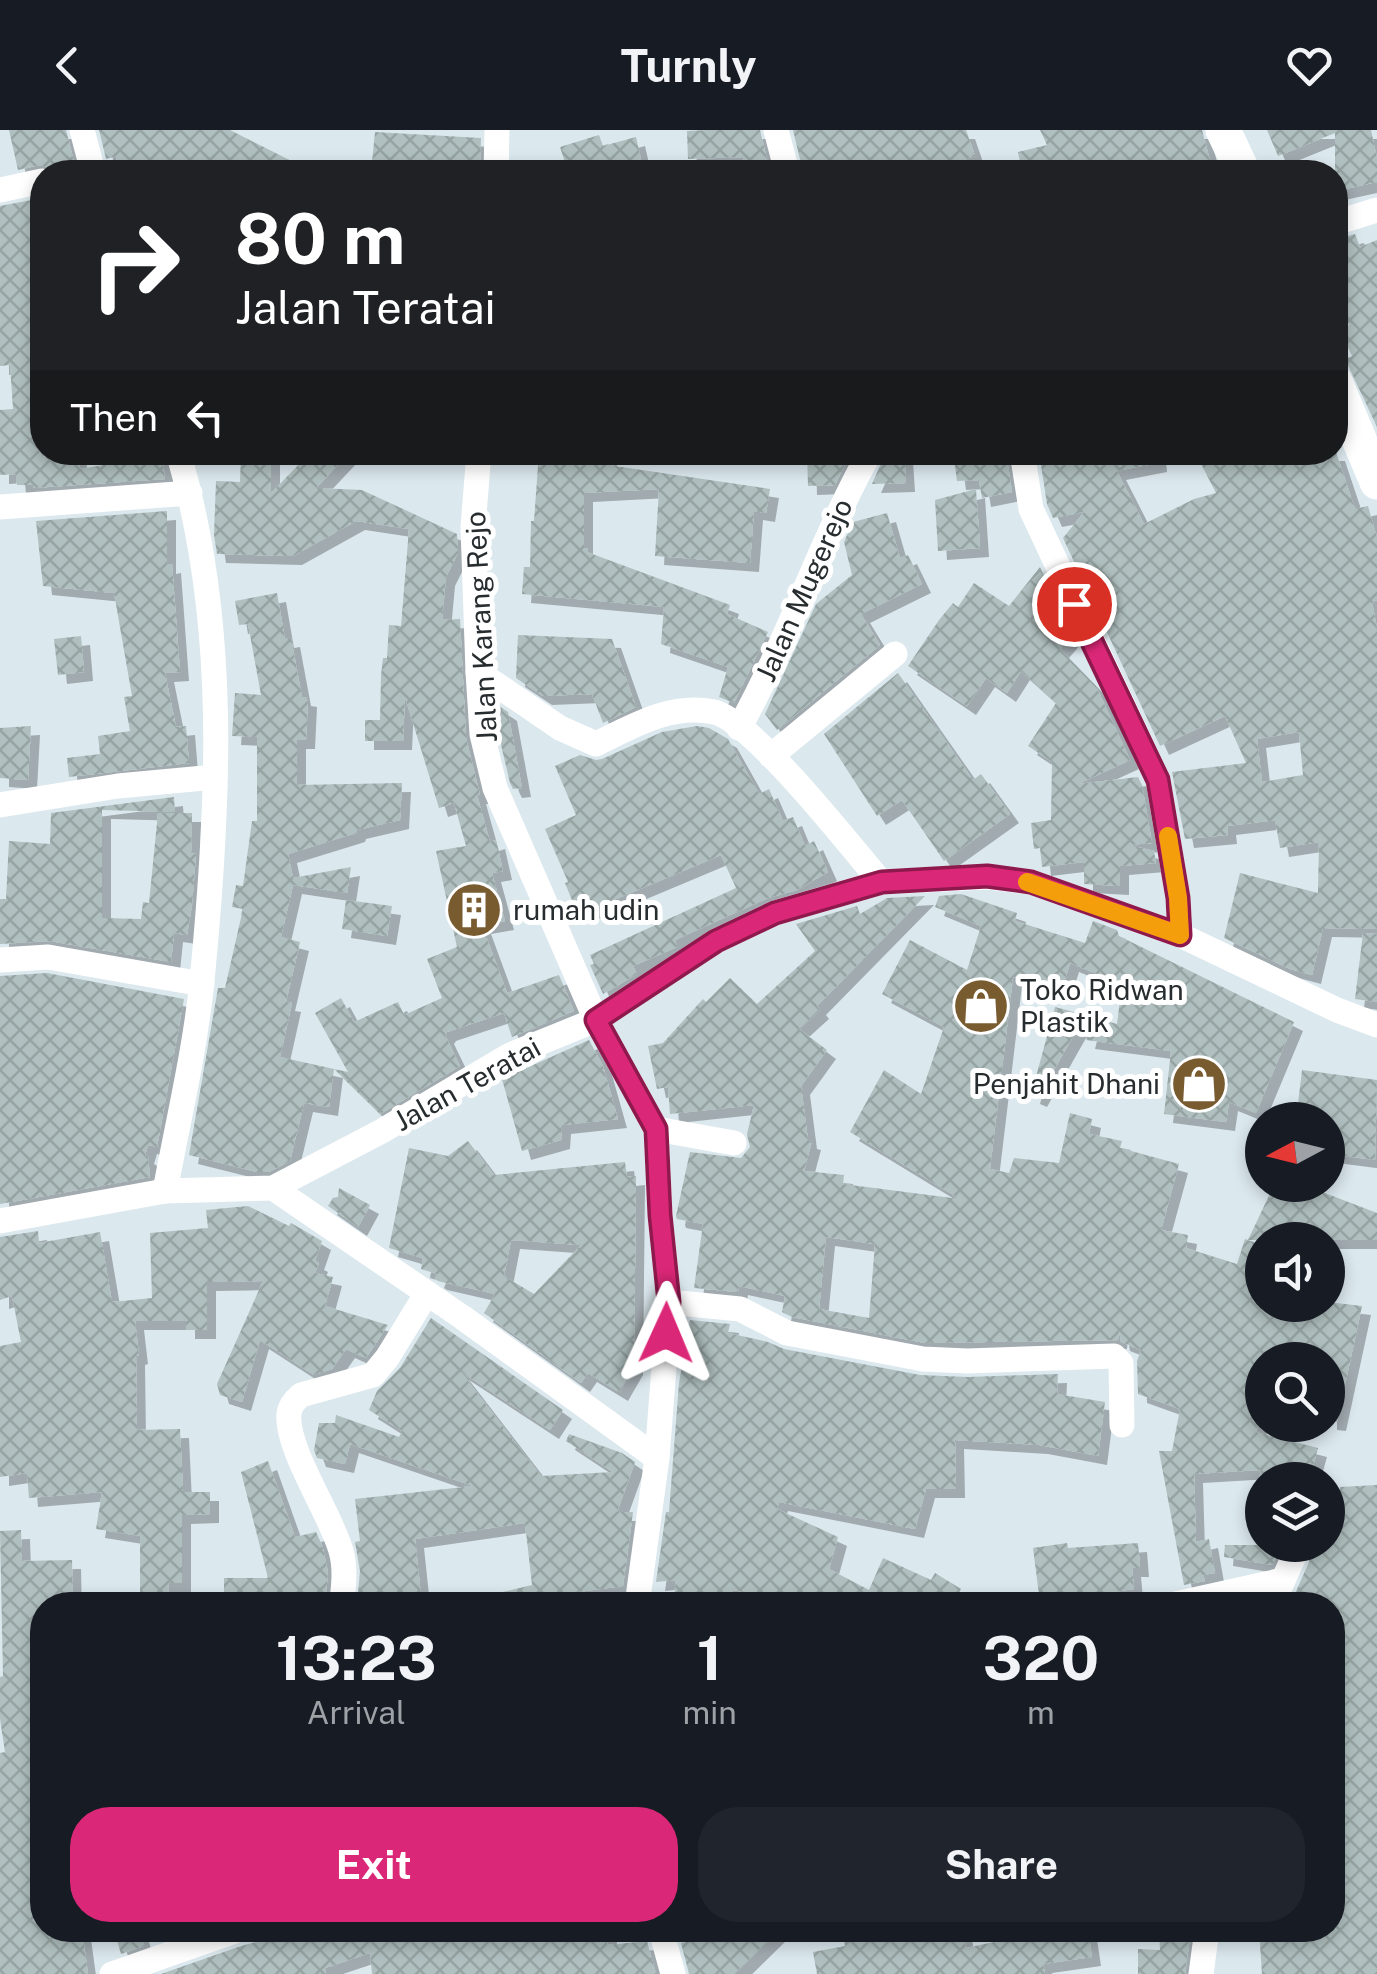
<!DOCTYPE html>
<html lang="en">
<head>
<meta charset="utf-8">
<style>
  body { margin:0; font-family:"Public Sans",sans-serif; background:#20242c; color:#f1f3f6; height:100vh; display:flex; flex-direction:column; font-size:38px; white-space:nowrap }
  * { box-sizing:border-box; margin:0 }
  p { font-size:32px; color:#9ea1a6 }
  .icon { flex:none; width:55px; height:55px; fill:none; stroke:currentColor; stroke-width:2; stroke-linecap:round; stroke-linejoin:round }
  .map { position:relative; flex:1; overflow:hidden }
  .side { position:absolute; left:30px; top:1462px; width:1315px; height:350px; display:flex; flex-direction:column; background:#171b24; border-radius:40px; box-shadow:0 5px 15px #0003 }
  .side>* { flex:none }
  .hud { position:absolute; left:30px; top:30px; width:1318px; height:305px; border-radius:40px; box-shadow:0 5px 15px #0003; background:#202124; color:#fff; overflow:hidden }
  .needle { width:65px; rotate:263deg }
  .buttons { position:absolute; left:1245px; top:972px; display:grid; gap:20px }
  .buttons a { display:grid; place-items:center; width:100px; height:100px; border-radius:50%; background:#171b24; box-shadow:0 5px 15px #0003; font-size:50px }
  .pin { position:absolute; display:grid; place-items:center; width:85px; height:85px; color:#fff; margin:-42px; border:5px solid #fff; border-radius:50%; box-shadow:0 2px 10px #0007 }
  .me { position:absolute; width:110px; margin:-55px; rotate:1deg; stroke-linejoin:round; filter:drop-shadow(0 0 8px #0008) }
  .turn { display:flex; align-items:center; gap:35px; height:210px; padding:0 40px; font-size:45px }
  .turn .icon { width:130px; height:130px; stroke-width:2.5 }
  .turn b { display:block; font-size:70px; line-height:85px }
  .then { display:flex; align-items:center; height:95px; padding:0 40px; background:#0003; gap:20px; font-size:38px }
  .eta { display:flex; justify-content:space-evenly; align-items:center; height:170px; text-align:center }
  .eta b { font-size:60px; font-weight:700; line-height:70px }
  .button { display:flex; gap:20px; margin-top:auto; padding:20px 40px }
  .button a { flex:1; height:115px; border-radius:40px; background:#db2777; color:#fff; font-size:40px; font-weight:700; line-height:115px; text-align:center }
  .button a+a { background:#20242c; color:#f1f3f6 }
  header { display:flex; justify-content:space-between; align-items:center; height:130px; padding:0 40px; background:#171b24; font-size:45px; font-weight:700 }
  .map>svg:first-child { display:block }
  .building { fill:url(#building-cross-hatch); fill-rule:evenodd; filter:url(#shadow) }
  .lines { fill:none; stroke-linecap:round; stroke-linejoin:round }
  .street { stroke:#fff; stroke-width:25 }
  .secondary { stroke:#fff; stroke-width:35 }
  .route-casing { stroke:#8e194d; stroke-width:25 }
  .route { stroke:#db2777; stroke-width:18 }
  .slow { stroke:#f59e0b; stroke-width:18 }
  .labels { text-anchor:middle; stroke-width:10; stroke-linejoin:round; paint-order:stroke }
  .street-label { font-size:28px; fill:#272c2f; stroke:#fff }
  .poi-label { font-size:28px; fill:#272c2f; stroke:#fff; text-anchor:start }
</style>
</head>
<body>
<header><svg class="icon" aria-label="back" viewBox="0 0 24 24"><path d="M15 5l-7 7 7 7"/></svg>Turnly<svg class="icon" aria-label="heart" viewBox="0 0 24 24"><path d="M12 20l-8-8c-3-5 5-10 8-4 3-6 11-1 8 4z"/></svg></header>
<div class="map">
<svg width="1377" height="1844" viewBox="0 0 1377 1844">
  <defs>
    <pattern id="building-cross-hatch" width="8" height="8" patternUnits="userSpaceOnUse" patternTransform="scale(2.5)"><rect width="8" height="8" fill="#b0bfbf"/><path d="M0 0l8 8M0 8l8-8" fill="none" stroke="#97a4a4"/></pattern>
    <filter id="shadow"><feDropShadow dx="9" dy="9" stdDeviation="0" flood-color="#0004"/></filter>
  </defs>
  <rect width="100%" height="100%" fill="#dbe8ee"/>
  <g class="building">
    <path d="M 9,0 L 66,0 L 75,36 L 54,40 L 40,35 L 18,40 Z"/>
    <path d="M 99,0 L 230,0 L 313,42 L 116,42 L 117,26 L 106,29 Z"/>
    <path d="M 706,0 L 760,0 L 770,42 L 747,42 L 743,27 L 688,29 L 687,1 Z"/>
    <path d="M 793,0 L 966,0 L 975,26 L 929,42 L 803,42 Z"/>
    <path d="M 1040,0 L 1202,0 L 1213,42 L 1022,42 L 1018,22 L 1047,15 Z"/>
    <path d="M 1267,0 L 1371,0 L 1377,29 L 1377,52 L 1336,61 L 1342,74 L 1335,76 L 1335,3 L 1278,26 Z"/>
    <path d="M 375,2 L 481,8 L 480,40 L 398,35 L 397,42 L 371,42 Z"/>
    <path d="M 599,5 L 603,16 L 636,7 L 641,29 L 610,37 L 612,42 L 568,42 L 560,17 Z"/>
    <path d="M 42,68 L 42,327 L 77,322 L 80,339 L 162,325 L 165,349 L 33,358 L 33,355 L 17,355 L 16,344 L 0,345 L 0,280 L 13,279 L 10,235 L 0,236 L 0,76 Z"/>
    <path d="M 1355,104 L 1360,117 L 1377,110 L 1377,297 L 1345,229 L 1352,226 L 1340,200 L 1349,195 L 1335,161 L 1335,109 Z"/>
    <path d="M 241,322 L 271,322 L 271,363 L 311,322 L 350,322 L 316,358 L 362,360 L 457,404 L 458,423 L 446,447 L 442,490 L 460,489 L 466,608 L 480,665 L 477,665 L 490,712 L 496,710 L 503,741 L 492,743 L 505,791 L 482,795 L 507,863 L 559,845 L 574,881 L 512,907 L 504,883 L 447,902 L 445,905 L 460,936 L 380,984 L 334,939 L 348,942 L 315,883 L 341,868 L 354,892 L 398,872 L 404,885 L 442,868 L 427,829 L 457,817 L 436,721 L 466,716 L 454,673 L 439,678 L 405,567 L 403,611 L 365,611 L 365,590 L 380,590 L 381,545 L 383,528 L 387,528 L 389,495 L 401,496 L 409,399 L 356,391 L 293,426 L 217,424 L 214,405 L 216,351 L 240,352 Z"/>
    <path d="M 539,322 L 608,322 L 608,335 L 770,359 L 766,383 L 754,381 L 750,433 L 655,426 L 659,359 L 584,363 L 584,418 L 588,418 L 587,422 L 730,475 L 727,484 L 768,502 L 734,573 L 719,567 L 728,537 L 661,514 L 664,477 L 522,464 L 524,437 L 530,437 L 531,391 L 534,391 Z"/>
    <path d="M 807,322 L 851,322 L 835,355 L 808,356 Z"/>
    <path d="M 886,322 L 904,322 L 906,353 L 872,354 Z"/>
    <path d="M 953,322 L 1006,322 L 1012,362 L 982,368 L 979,350 L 957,351 Z"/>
    <path d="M 1039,322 L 1157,322 L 1158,333 L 1117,341 L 1144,394 L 1194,369 L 1216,363 L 1195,322 L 1336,322 L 1355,379 L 1368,376 L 1377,408 L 1377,470 L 1372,472 L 1377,498 L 1377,799 L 1323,798 L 1312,845 L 1290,839 L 1224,808 L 1240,743 L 1318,763 L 1319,712 L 1280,718 L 1275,690 L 1227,696 L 1228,705 L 1185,709 L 1172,642 L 1246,633 L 1225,586 L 1160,616 L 1063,408 L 1084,382 L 1053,388 L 1047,374 ZM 1299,602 L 1303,645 L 1262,652 L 1257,609 Z"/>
    <path d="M 976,359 L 980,418 L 938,421 L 935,370 Z"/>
    <path d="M 167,381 L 167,435 L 172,434 L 180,542 L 165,543 L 176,597 L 186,596 L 189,633 L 69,647 L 67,628 L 100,624 L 98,606 L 130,601 L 124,567 L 132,566 L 114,463 L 43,456 L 36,391 Z"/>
    <path d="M 887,383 L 900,428 L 908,425 L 922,454 L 861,484 L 880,515 L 777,600 L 765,584 L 816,474 L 852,445 L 844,412 L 853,392 Z"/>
    <path d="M 1040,437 L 1072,505 L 1060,519 L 1096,556 L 1130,630 L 1078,654 L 1138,647 L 1142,655 L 1152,713 L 1129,715 L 1154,721 L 1156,733 L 1120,736 L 1120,756 L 1084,754 L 1084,732 L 1042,737 L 1040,718 L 1034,719 L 1031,693 L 1051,690 L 1052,632 L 1028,616 L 1056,573 L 1021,541 L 1007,563 L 986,548 L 967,576 L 908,536 L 939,490 L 953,473 L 958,477 L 974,453 L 1009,476 Z"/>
    <path d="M 277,463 L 285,509 L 291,508 L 302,567 L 308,568 L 306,610 L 297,610 L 297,655 L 402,653 L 400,690 L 357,700 L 356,703 L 288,724 L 293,748 L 351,737 L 347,763 L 293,755 L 281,807 L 300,812 L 286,872 L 292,873 L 280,927 L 334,939 L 329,977 L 304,973 L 290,1031 L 269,1042 L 257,1042 L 189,1025 L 218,858 L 225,858 L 243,779 L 232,777 L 236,755 L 243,756 L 252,691 L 257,691 L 257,607 L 232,606 L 235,563 L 261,565 L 248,494 L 239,495 L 235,471 Z"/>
    <path d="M 518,505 L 612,509 L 636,577 L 603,593 L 592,564 L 543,566 L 516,548 Z"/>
    <path d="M 81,506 L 84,542 L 58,545 L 54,509 Z"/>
    <path d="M 898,543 L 973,650 L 981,644 L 1010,684 L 944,731 L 902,670 L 877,686 L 824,604 Z"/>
    <path d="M 496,574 L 508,582 L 522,658 L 513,659 L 510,653 L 498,602 Z"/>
    <path d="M 31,596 L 28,650 L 0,648 L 0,598 Z"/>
    <path d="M 697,596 L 709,598 L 728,609 L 759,664 L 769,659 L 783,691 L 793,687 L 805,716 L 814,711 L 828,742 L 797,760 L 768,768 L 675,810 L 677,817 L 633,836 L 637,844 L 603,864 L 590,835 L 594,834 L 590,825 L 736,758 L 721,725 L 578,785 L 565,753 L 568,752 L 545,699 L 576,685 L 555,636 L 580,625 L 596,630 L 602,629 L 662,602 Z"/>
    <path d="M 174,667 L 175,682 L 102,680 L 102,788 L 141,789 L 143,772 L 149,773 L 158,683 L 192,683 L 191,723 L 196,724 L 192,775 L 187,805 L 174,803 L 171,832 L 50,811 L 0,814 L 0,769 L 6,769 L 9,711 L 50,714 L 51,683 Z"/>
    <path d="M 961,764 L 1017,783 L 1015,791 L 1085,813 L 1093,791 L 1117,800 L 1119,806 L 1294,892 L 1256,983 L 1229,972 L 1226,992 L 1164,984 L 1171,921 L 1086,910 L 1092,887 L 1117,894 L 1122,854 L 1070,833 L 1061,862 L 1013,847 L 990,1039 L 1009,1043 L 1014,1028 L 1059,1033 L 1070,983 L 1092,989 L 1089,1004 L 1122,1011 L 1120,1018 L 1179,1034 L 1161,1100 L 1188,1105 L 1186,1118 L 1237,1134 L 1245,1109 L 1262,1115 L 1262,1175 L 1328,1175 L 1328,1172 L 1362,1176 L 1337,1292 L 1328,1291 L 1328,1230 L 1260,1230 L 1246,1280 L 1261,1286 L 1256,1302 L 1318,1318 L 1309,1350 L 1259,1350 L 1261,1340 L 1194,1344 L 1196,1412 L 1209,1409 L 1215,1443 L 1203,1445 L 1205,1451 L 1184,1455 L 1159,1321 L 1172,1321 L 1180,1279 L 1138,1264 L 1137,1231 L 1141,1220 L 1121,1212 L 1119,1200 L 1118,1210 L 925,1213 L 792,1187 L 782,1182 L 785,1166 L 739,1156 L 738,1162 L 694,1158 L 703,1094 L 677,1089 L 676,1086 L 690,1022 L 741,1028 L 750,1017 L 747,1004 L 754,975 L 670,984 L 668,957 L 657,959 L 648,916 L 663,913 L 703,869 L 706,872 L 730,848 L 757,874 L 815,821 L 796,794 L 857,776 L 860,784 L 887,768 L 925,766 L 817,876 L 820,880 L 799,899 L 827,920 L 801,956 L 808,1010 L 812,1011 L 804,1041 L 844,1045 L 843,1054 L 960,1069 L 850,1002 L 884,940 L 921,964 L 944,897 L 882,864 L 910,810 L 967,840 L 981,796 L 935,777 L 939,766 ZM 826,1107 L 875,1114 L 869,1188 L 819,1179 Z"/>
    <path d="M 346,770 L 392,776 L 387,806 L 342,799 Z"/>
    <path d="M 1363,803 L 1377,804 L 1377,872 L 1355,869 Z"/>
    <path d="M 47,843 L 184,869 L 157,1017 L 148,1015 L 145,1025 L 148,1027 L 150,1047 L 0,1074 L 0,846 Z"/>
    <path d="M 1055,877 L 1085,885 L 1038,968 L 1031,965 Z"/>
    <path d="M 589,910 L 603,936 L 618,989 L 562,995 L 561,1010 L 522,1021 L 502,949 Z"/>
    <path d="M 1302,940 L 1377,950 L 1375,1030 L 1328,1024 L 1328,990 L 1296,990 Z"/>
    <path d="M 468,1011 L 494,1045 L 625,1032 L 627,1047 L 636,1046 L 634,1236 L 619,1262 L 588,1243 L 581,1253 L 484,1183 L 495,1164 L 438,1151 L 435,1149 L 437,1144 L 421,1139 L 423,1128 L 389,1118 L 409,1018 L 448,1026 ZM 511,1110 L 581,1115 L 534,1164 L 504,1146 Z"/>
    <path d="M 1274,1055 L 1304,1055 L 1377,1083 L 1377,1110 L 1248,1110 Z"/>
    <path d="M 339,1058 L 370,1075 L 358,1097 L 328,1076 L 333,1068 L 338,1067 Z"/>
    <path d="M 248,1076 L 289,1096 L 291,1093 L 322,1111 L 315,1131 L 319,1133 L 315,1143 L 333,1147 L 325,1176 L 388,1195 L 366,1228 L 346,1219 L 332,1239 L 314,1245 L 260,1210 L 242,1272 L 220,1265 L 217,1254 L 263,1151 L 207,1152 L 207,1200 L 186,1200 L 186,1191 L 135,1191 L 139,1225 L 136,1226 L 137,1300 L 180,1299 L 183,1362 L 210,1362 L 210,1384 L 182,1385 L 182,1453 L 168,1453 L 170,1475 L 140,1475 L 140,1406 L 96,1399 L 102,1362 L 29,1368 L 27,1343 L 0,1347 L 0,1216 L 21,1212 L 12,1166 L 0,1170 L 0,1107 L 38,1101 L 39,1113 L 100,1102 L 112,1172 L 152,1168 L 150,1103 L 208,1098 L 206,1080 Z"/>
    <path d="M 431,1188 L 563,1280 L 550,1300 L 460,1241 L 541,1346 L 613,1342 L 566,1311 L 569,1304 L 622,1323 L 635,1332 L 617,1382 L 633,1382 L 623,1456 L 563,1464 L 565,1471 L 546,1475 L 483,1475 L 482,1467 L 532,1455 L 525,1393 L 415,1409 L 422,1475 L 357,1475 L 360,1441 L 355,1412 L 360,1411 L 355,1369 L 473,1356 L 350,1314 L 345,1334 L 317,1328 L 314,1320 L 319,1293 L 335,1293 L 336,1285 L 399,1307 L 402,1301 L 369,1280 L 377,1261 L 400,1238 Z"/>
    <path d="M 690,1190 L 730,1194 L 728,1203 L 768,1212 L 784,1219 L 920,1245 L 968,1247 L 1058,1244 L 1057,1264 L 1105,1272 L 1098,1326 L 1039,1315 L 955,1310 L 956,1359 L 926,1359 L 915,1399 L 779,1372 L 777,1379 L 838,1407 L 829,1439 L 869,1460 L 883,1428 L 931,1450 L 935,1443 L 961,1459 L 951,1475 L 787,1475 L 789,1471 L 733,1460 L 732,1475 L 673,1475 L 676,1450 L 656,1452 L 666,1382 L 669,1382 L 679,1253 Z"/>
    <path d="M 268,1331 L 295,1407 L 316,1402 L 322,1415 L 328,1442 L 325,1475 L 224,1475 L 224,1448 L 268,1448 L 241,1342 Z"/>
    <path d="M 1377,1355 L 1377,1844 L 1262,1844 L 1259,1800 L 1332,1800 L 1332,1475 L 1290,1475 L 1309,1432 L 1310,1423 L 1306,1415 L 1328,1415 L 1328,1395 L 1342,1395 L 1340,1357 Z"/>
    <path d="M 21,1400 L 22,1431 L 72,1430 L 73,1475 L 42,1475 L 42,1800 L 82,1800 L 88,1844 L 0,1844 L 0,1623 L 5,1622 L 0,1589 L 0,1547 L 3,1546 L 0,1401 Z"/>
    <path d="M 1067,1413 L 1068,1418 L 1138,1413 L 1140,1438 L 1132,1438 L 1134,1459 L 1040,1472 L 1033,1418 Z"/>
    <path d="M 1225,1415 L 1283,1415 L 1272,1435 L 1224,1427 Z"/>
    <path d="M 114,1800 L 139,1800 L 144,1816 L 121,1824 Z"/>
    <path d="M 302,1800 L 608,1802 L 607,1815 L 647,1811 L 656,1844 L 372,1844 L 370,1823 L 325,1838 L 326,1844 L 161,1844 L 241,1816 Z"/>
    <path d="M 718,1800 L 779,1800 L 734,1844 L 689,1844 L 681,1813 L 719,1805 Z"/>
    <path d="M 893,1800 L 963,1800 L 966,1818 L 1049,1800 L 1088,1800 L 1092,1827 L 1043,1834 L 1045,1844 L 817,1844 L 813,1822 L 845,1816 L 843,1807 Z"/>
    <path d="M 1159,1800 L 1191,1800 L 1185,1844 L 1138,1844 L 1138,1819 L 1160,1820 Z"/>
  </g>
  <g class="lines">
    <g class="street">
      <path d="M 82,0 L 93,42"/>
      <path d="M 776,0 L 787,42"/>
      <path d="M 496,42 L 497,0"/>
      <path d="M 0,60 L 42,51"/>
      <path d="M 1335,93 L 1377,80"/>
      <path d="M 479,322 L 473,397 L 478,542 L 482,604 L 495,658 L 596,890 L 656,999 L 660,1085 L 669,1172 L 657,1328 L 637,1475"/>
      <path d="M 1022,322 L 1031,379 L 1158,650 L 1178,768 L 1180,805"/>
      <path d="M 0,377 L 190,363"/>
      <path d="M 478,542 L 560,598 L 596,614 C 633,596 671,573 714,582 C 753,591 851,717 881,752"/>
      <path d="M 739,598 C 789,509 820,412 870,322"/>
      <path d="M 771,626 L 895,524"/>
      <path d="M 0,675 L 118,656 L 215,647"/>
      <path d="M 0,830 L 48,827 L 202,854"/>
      <path d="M 656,999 L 734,1013"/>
      <path d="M 273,1058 L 462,1187 L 657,1328"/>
      <path d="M 165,1061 C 178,991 195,921 202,851 C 219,676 229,493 178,322"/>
      <path d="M 0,1091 L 165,1061 L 273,1058 L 382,1001 L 510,925 L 596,890 L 716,811 L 775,783 L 881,752 L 987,747 L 1031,752 L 1180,805 L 1337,880 L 1377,895"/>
      <path d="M 669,1172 L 740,1179 L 787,1203 L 923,1229 L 967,1231 L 1114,1226 L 1121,1233 L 1122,1295"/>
      <path d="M 341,1475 C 344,1458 346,1438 341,1421 C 331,1384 285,1318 289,1283 C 290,1275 295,1270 301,1265 L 373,1245 L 387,1228 L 427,1163"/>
      <path d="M 1171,1475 L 1283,1450"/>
      <path d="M 1272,1475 L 1294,1426"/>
      <path d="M 661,1800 L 673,1844"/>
      <path d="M 112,1844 L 238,1800"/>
      <path d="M 1201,1844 L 1207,1800"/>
    </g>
    <g class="secondary">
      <path d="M 1223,0 L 1243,42"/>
      <path d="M 1335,252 L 1377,352"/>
    </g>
  </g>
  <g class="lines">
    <g class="route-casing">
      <path id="route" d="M 666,1203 L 669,1172 L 660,1085 L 656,999 L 596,890 L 716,811 L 775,783 L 882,752 L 987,746 L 1031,752 L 1180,805 L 1178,768 L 1158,650 L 1074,474"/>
    </g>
    <use href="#route" class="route"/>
    <path class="slow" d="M 1027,752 L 1180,805 L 1178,768 L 1168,706"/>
  </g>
  <defs>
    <g id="building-disc" transform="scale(2.875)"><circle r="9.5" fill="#795b30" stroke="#fff"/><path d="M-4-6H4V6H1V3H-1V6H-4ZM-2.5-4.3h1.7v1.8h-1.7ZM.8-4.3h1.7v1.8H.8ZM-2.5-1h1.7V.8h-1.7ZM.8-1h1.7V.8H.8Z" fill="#fff"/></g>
    <g id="shop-disc" transform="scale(2.875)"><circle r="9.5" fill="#795b30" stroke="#fff"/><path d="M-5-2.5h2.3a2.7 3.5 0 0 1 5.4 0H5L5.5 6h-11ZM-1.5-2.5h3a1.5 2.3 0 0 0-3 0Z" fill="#fff"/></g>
  </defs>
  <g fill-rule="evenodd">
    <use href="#building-disc" x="474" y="780"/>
    <use href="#shop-disc" x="981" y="876"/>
    <use href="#shop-disc" x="1199" y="954"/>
  </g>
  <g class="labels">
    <g class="street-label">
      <text transform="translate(804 460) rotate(-66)" y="10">Jalan Mugerejo</text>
      <text transform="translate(481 497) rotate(-93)" y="10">Jalan Karang Rejo</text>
      <text transform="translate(467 954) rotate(-29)" y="10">Jalan Teratai</text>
    </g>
    <g class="poi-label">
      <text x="513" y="790">rumah udin</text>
      <text x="1020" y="870">Toko Ridwan<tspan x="1020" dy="32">Plastik</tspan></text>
      <text x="1160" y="964" text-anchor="end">Penjahit Dhani</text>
    </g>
  </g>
</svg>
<div class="buttons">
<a><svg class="needle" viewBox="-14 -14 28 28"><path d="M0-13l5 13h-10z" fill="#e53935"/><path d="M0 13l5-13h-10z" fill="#9ea1a6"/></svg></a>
<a><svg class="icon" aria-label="sound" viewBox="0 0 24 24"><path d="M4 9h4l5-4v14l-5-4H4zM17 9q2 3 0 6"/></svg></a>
<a><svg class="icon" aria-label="search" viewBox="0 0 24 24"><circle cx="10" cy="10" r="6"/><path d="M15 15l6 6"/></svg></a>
<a><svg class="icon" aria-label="layers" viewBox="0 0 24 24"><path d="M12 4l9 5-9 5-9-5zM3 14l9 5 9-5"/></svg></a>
</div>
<div class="pin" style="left:1074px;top:474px;background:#d93025"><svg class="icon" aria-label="arrive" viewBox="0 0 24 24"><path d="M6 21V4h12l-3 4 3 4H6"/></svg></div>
<svg class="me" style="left:666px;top:1203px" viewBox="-20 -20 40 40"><path d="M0-17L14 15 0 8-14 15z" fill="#db2777" stroke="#fff" stroke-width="4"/></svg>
<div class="hud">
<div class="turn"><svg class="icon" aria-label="right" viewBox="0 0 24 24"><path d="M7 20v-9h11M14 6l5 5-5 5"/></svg><div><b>80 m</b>Jalan Teratai</div></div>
<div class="then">Then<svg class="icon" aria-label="left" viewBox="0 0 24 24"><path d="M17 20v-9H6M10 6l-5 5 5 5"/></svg></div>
</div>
<section class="side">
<div class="eta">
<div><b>13:23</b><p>Arrival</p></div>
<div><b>1</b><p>min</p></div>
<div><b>320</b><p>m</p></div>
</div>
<div class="button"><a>Exit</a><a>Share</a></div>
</section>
</div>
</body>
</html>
